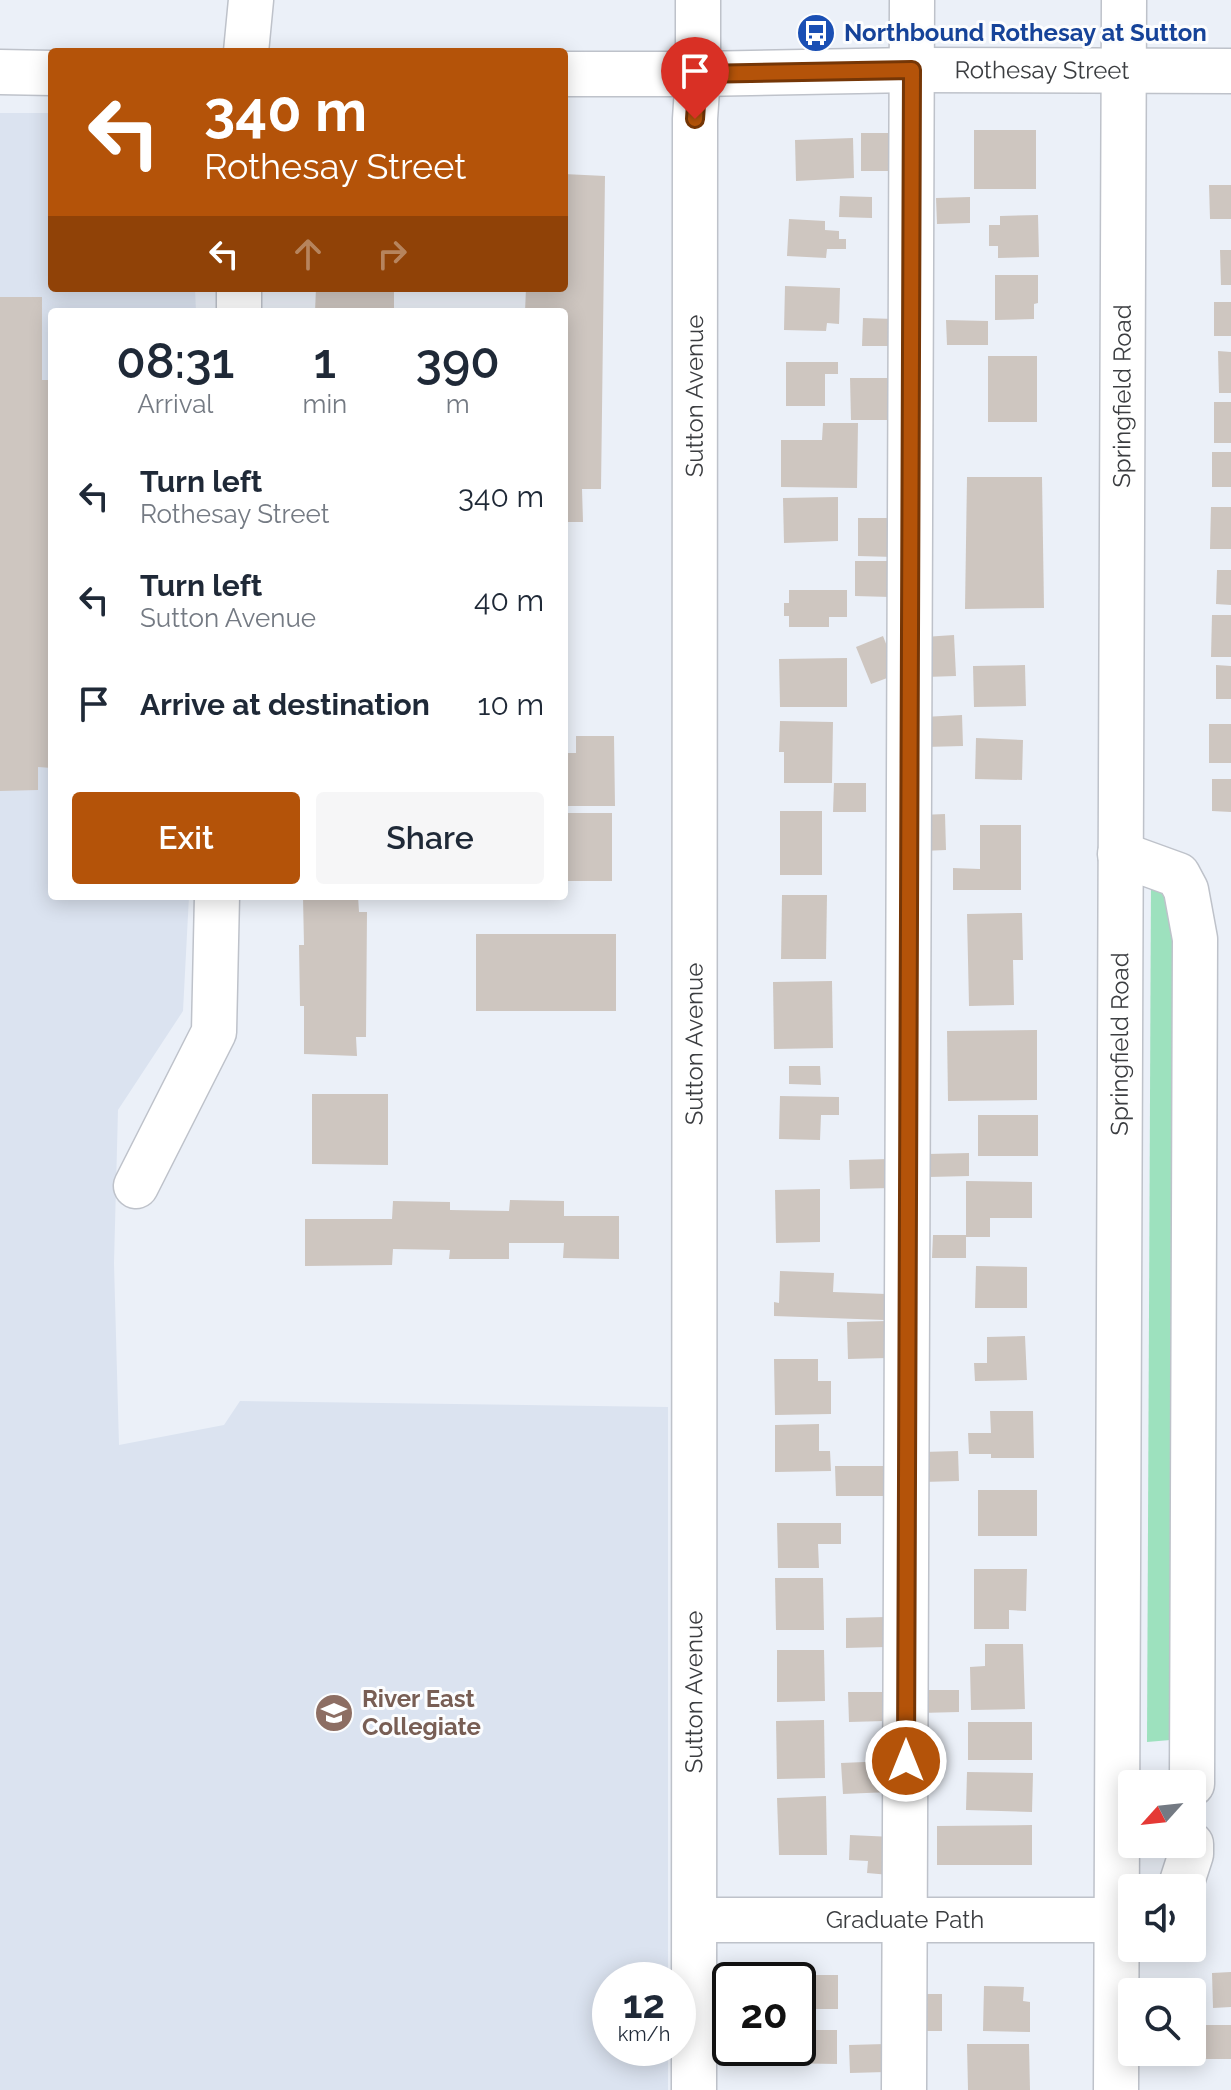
<!DOCTYPE html>
<html lang="en">
<head>
<meta charset="utf-8">
<style>
  body { margin:0; font-family:Raleway,sans-serif; background:#f6f6f7; color:#1f2937; height:100vh; display:flex; flex-direction:column; font-size:30px; white-space:nowrap }
  * { box-sizing:border-box; margin:0 }
  p { font-size:26px; color:#747a83 }
  .icon { flex:none; width:44px; height:44px; fill:none; stroke:currentColor; stroke-width:2; stroke-linecap:round; stroke-linejoin:round }
  .map { position:relative; flex:1; overflow:hidden }
  .drawer { position:absolute; left:48px; top:308px; width:520px; height:592px; display:flex; flex-direction:column; background:#fff; border-radius:8px; box-shadow:0 4px 20px #0003 }
  .drawer>* { flex:none }
  .guide { position:absolute; left:48px; top:48px; width:520px; height:244px; border-radius:8px; box-shadow:0 4px 20px #0003; background:#b45309; color:#fff; overflow:hidden }
  .needle { width:52px; rotate:243deg }
  .buttons { position:absolute; left:1118px; top:1770px; display:grid; gap:16px }
  .buttons a { display:grid; place-items:center; width:88px; height:88px; border-radius:8px; background:#fff; box-shadow:0 4px 20px #0003; font-size:40px }
  .speed { position:absolute; left:592px; top:1962px; display:flex; gap:16px; font-size:40px; font-weight:700; text-align:center }
  .speed>* { display:grid; place-content:center; width:104px; height:104px; border-radius:50%; background:#fff; box-shadow:0 4px 20px #0003; line-height:1 }
  .speed small { font-size:20px; font-weight:400 }
  .speed .limit { border:4px solid #111; border-radius:12px; background:#fff; color:#111 }
  .pin { position:absolute; display:grid; place-items:center; width:68px; height:68px; color:#fff; margin:-82px -34px; border-radius:50% 50% 50% 0; rotate:-45deg; box-shadow:0 0 8px #0007 }
  .pin .icon { rotate:45deg }
  .me { position:absolute; width:88px; margin:-44px; rotate:0deg; stroke-linejoin:round; filter:drop-shadow(0 0 6px #0008) }
  .turn { display:flex; align-items:center; gap:28px; height:168px; padding:0 24px; font-size:36px }
  .turn .icon { width:104px; height:104px; stroke-width:2.5 }
  .turn b { display:block; font-size:56px; line-height:68px }
  .lanes { display:flex; align-items:center; height:76px; padding:0 24px; background:#0003; justify-content:center; gap:40px; direction:ltr }
  .lanes .off { opacity:.35 }
  .eta { display:flex; justify-content:space-evenly; align-items:center; height:136px; text-align:center }
  .eta b { font-size:48px; font-weight:600; line-height:56px }
  .cta { display:flex; gap:16px; margin-top:auto; padding:16px 24px }
  .cta a { flex:1; height:92px; border-radius:8px; background:#b45309; color:#fff; font-size:32px; font-weight:600; line-height:92px; text-align:center }
  .cta a+a { background:#f6f6f7; color:#1f2937 }
  ul { padding:0; list-style:none }
  li { display:flex; align-items:center; gap:24px; height:104px; padding:0 24px }
  li div { flex:1 }
  li b { display:block; font-size:30px }
  li em { font-style:normal }
  .map>svg:first-child { display:block }
  .built { fill:#dbe3f0 }
  .green { fill:#9de1be }
  .building { fill:#cec6c0 }
  .lines { fill:none; stroke-linecap:round; stroke-linejoin:round }
  .minor-casing { stroke:#bec2ca; stroke-width:47 }
  .minor { stroke:#fff; stroke-width:44 }
  .route-casing { stroke:#753606; stroke-width:20 }
  .route { stroke:#b45309; stroke-width:14 }
  .labels { text-anchor:middle; stroke-width:6; stroke-linejoin:round; paint-order:stroke }
  .transit-label { font-size:24px; font-weight:bold; fill:#164399; stroke:#fcfdfe; text-anchor:start }
  .street-label { font-size:24px; fill:#3b3d40; stroke:#fcfdfe }
  .education-label { font-size:24px; font-weight:bold; fill:#785e54; stroke:#fcfdfe; text-anchor:start }
</style>
</head>
<body>
<div class="map">
<svg width="1231" height="2090" viewBox="0 0 1231 2090">
  <rect width="100%" height="100%" fill="#ebf0f8"/>
  <path class="built" d="M 0,113 L 52,113 L 52,288 L 195,288 L 196,312 L 52,312 L 52,896 L 189,896 L 183,1011 L 118,1110 L 114,1263 L 119,1445 L 224,1425 L 240,1401 L 668,1407 L 668,1980 L 610,1980 L 610,2048 L 668,2048 L 668,2090 L 0,2090 Z"/>
  <path class="green" d="M 1151,883 L 1165,883 L 1177,916 L 1182,1739 L 1147,1742 Z"/>
  <g class="building">
    <rect x="974" y="130" width="62" height="59"/>
    <rect x="861" y="133" width="36" height="38"/>
    <path d="M 853,138 L 854,178 L 796,181 L 795,140 Z"/>
    <path d="M 564,174 L 605,176 L 601,489 L 582,489 L 583,522 L 564,522 L 564,312 L 525,312 L 526,288 L 564,288 Z"/>
    <path d="M 1209,185 L 1231,185 L 1231,219 L 1210,219 Z"/>
    <path d="M 840,196 L 872,197 L 872,218 L 839,217 Z"/>
    <path d="M 970,197 L 970,223 L 937,224 L 936,198 Z"/>
    <path d="M 1038,215 L 1039,257 L 998,258 L 998,246 L 989,246 L 989,225 L 1000,225 L 1000,216 Z"/>
    <path d="M 789,219 L 825,221 L 825,230 L 839,231 L 839,239 L 846,239 L 846,249 L 827,249 L 826,258 L 787,256 Z"/>
    <path d="M 1220,250 L 1231,250 L 1231,285 L 1221,285 Z"/>
    <path d="M 995,275 L 1038,275 L 1038,303 L 1034,304 L 1034,319 L 995,320 Z"/>
    <path d="M 785,286 L 840,288 L 839,324 L 827,323 L 826,331 L 784,330 Z"/>
    <path d="M 316,288 L 394,288 L 394,312 L 315,312 Z"/>
    <path d="M 0,297 L 42,297 L 42,380 L 52,380 L 52,768 L 38,767 L 38,790 L 0,791 Z"/>
    <rect x="1214" y="302" width="17" height="34"/>
    <path d="M 863,318 L 894,319 L 893,346 L 862,346 Z"/>
    <path d="M 946,320 L 988,321 L 988,345 L 947,345 Z"/>
    <path d="M 1218,351 L 1231,352 L 1231,393 L 1219,393 Z"/>
    <rect x="988" y="356" width="49" height="66"/>
    <path d="M 786,362 L 838,362 L 838,374 L 825,374 L 825,406 L 786,406 Z"/>
    <path d="M 850,378 L 895,378 L 895,420 L 851,420 Z"/>
    <rect x="1214" y="402" width="17" height="41"/>
    <path d="M 823,423 L 858,423 L 857,488 L 781,487 L 781,440 L 822,440 Z"/>
    <rect x="1212" y="452" width="19" height="35"/>
    <path d="M 967,477 L 1042,477 L 1044,608 L 965,609 Z"/>
    <path d="M 838,497 L 838,541 L 784,543 L 783,498 Z"/>
    <path d="M 1211,507 L 1231,507 L 1231,549 L 1210,549 Z"/>
    <path d="M 858,518 L 894,518 L 894,557 L 858,556 Z"/>
    <path d="M 855,561 L 890,561 L 890,597 L 855,596 Z"/>
    <path d="M 1217,570 L 1231,570 L 1231,605 L 1216,604 Z"/>
    <path d="M 789,590 L 847,590 L 847,617 L 829,617 L 829,627 L 789,627 L 789,616 L 784,616 L 784,603 L 789,603 Z"/>
    <path d="M 1212,615 L 1231,615 L 1231,657 L 1211,657 Z"/>
    <path d="M 954,635 L 956,676 L 926,677 L 924,637 Z"/>
    <path d="M 883,636 L 898,674 L 871,684 L 856,647 Z"/>
    <path d="M 847,658 L 847,707 L 780,707 L 779,659 Z"/>
    <path d="M 1025,665 L 1026,706 L 974,707 L 973,666 Z"/>
    <path d="M 1216,665 L 1231,666 L 1231,699 L 1216,699 Z"/>
    <path d="M 962,715 L 963,746 L 925,747 L 923,717 Z"/>
    <path d="M 780,721 L 833,722 L 832,783 L 784,783 L 784,752 L 779,752 Z"/>
    <rect x="1209" y="724" width="22" height="39"/>
    <path d="M 576,736 L 614,736 L 615,806 L 564,806 L 564,753 L 576,753 Z"/>
    <path d="M 976,738 L 1023,740 L 1022,780 L 975,779 Z"/>
    <path d="M 1212,779 L 1231,779 L 1231,812 L 1212,811 Z"/>
    <path d="M 834,783 L 866,783 L 866,812 L 833,812 Z"/>
    <rect x="780" y="811" width="42" height="64"/>
    <rect x="564" y="813" width="48" height="68"/>
    <path d="M 945,814 L 946,850 L 922,851 L 921,815 Z"/>
    <path d="M 980,825 L 1021,825 L 1021,890 L 953,890 L 953,868 L 980,869 Z"/>
    <path d="M 782,895 L 827,895 L 826,959 L 781,959 Z"/>
    <path d="M 358,896 L 359,912 L 367,912 L 366,1037 L 356,1037 L 357,1056 L 304,1054 L 304,1006 L 300,1006 L 299,945 L 304,945 L 303,897 Z"/>
    <path d="M 1022,913 L 1023,960 L 1013,960 L 1014,1005 L 969,1006 L 967,914 Z"/>
    <rect x="476" y="934" width="140" height="77"/>
    <path d="M 832,981 L 833,1048 L 774,1049 L 773,982 Z"/>
    <path d="M 1037,1030 L 1037,1100 L 948,1101 L 947,1031 Z"/>
    <path d="M 789,1066 L 820,1066 L 821,1085 L 789,1084 Z"/>
    <path d="M 312,1094 L 388,1094 L 388,1165 L 312,1164 Z"/>
    <path d="M 780,1096 L 839,1097 L 839,1115 L 821,1115 L 820,1140 L 779,1139 Z"/>
    <rect x="978" y="1115" width="60" height="41"/>
    <path d="M 969,1153 L 969,1176 L 929,1177 L 928,1154 Z"/>
    <path d="M 890,1159 L 891,1188 L 850,1189 L 849,1160 Z"/>
    <path d="M 966,1181 L 1032,1182 L 1032,1218 L 990,1218 L 990,1237 L 966,1237 L 966,1258 L 932,1258 L 933,1235 L 966,1235 Z"/>
    <path d="M 820,1189 L 820,1242 L 776,1243 L 775,1190 Z"/>
    <path d="M 510,1200 L 564,1201 L 564,1216 L 619,1216 L 619,1259 L 563,1258 L 564,1243 L 509,1243 L 509,1259 L 449,1259 L 450,1250 L 393,1249 L 392,1265 L 305,1266 L 305,1219 L 392,1219 L 393,1201 L 450,1202 L 450,1210 L 509,1211 Z"/>
    <path d="M 976,1266 L 1027,1267 L 1027,1308 L 975,1308 Z"/>
    <path d="M 780,1271 L 834,1273 L 833,1292 L 886,1294 L 885,1320 L 774,1316 L 774,1302 L 779,1303 Z"/>
    <path d="M 887,1321 L 888,1358 L 848,1359 L 847,1322 Z"/>
    <path d="M 1025,1336 L 1027,1380 L 975,1381 L 974,1363 L 987,1363 L 987,1337 Z"/>
    <path d="M 774,1359 L 818,1359 L 818,1381 L 831,1381 L 831,1414 L 775,1415 Z"/>
    <path d="M 990,1411 L 1033,1411 L 1034,1458 L 991,1458 L 991,1454 L 969,1454 L 968,1433 L 991,1433 Z"/>
    <path d="M 819,1424 L 819,1451 L 830,1451 L 831,1471 L 775,1472 L 775,1425 Z"/>
    <path d="M 958,1451 L 959,1481 L 923,1482 L 923,1452 Z"/>
    <path d="M 835,1466 L 887,1466 L 887,1496 L 836,1496 Z"/>
    <rect x="978" y="1490" width="59" height="46"/>
    <path d="M 777,1523 L 841,1523 L 841,1544 L 818,1544 L 819,1568 L 778,1568 Z"/>
    <path d="M 974,1569 L 1027,1569 L 1026,1611 L 1009,1610 L 1009,1629 L 974,1629 Z"/>
    <path d="M 775,1578 L 823,1578 L 824,1630 L 776,1630 Z"/>
    <path d="M 886,1617 L 887,1647 L 846,1648 L 846,1618 Z"/>
    <path d="M 985,1644 L 1023,1644 L 1025,1709 L 971,1710 L 970,1667 L 985,1666 Z"/>
    <path d="M 777,1650 L 824,1650 L 825,1701 L 777,1702 Z"/>
    <path d="M 920,1690 L 959,1690 L 959,1712 L 920,1713 Z"/>
    <path d="M 848,1692 L 884,1692 L 885,1721 L 849,1722 Z"/>
    <path d="M 824,1720 L 825,1778 L 777,1779 L 776,1721 Z"/>
    <rect x="968" y="1722" width="64" height="38"/>
    <path d="M 888,1761 L 890,1792 L 843,1794 L 841,1763 Z"/>
    <path d="M 967,1772 L 1033,1773 L 1032,1812 L 966,1810 Z"/>
    <path d="M 826,1796 L 827,1855 L 779,1855 L 777,1798 Z"/>
    <path d="M 1032,1825 L 1032,1865 L 937,1865 L 937,1826 Z"/>
    <path d="M 850,1835 L 893,1837 L 890,1875 L 867,1873 L 868,1861 L 849,1860 Z"/>
    <path d="M 1231,1972 L 1231,2007 L 1213,2008 L 1212,1973 Z"/>
    <path d="M 765,1975 L 838,1975 L 838,2009 L 798,2009 L 798,1980 L 765,1980 Z"/>
    <path d="M 984,1986 L 1024,1987 L 1023,2001 L 1030,2002 L 1030,2032 L 983,2031 Z"/>
    <path d="M 917,1994 L 942,1994 L 942,2031 L 918,2031 Z"/>
    <rect x="1205" y="2025" width="26" height="34"/>
    <path d="M 798,2030 L 837,2030 L 837,2064 L 773,2063 L 773,2048 L 798,2048 Z"/>
    <path d="M 885,2044 L 886,2072 L 850,2073 L 849,2045 Z"/>
    <path d="M 967,2044 L 1029,2044 L 1030,2090 L 968,2090 Z"/>
  </g>
  <g class="lines">
    <g class="minor-casing">
      <g id="minor">
        <path d="M 246,52 L 251,0"/>
        <path d="M 0,72 L 52,73"/>
        <path id="s1" d="M 564,74 L 698,74 L 912,70 L 1231,71"/>
        <path d="M 239,312 L 239,288"/>
        <path d="M 1120,854 L 1178,875 L 1186,890 L 1195,939 L 1192,1784"/>
        <path d="M 136,1186 L 214,1032 L 217,896"/>
        <path d="M 1180,1888 L 1191,1854 L 1191,1844"/>
        <path id="s2" d="M 695,1920 L 1116,1920 L 1132,1916"/>
        <path id="s3" d="M 694,2090 L 695,119 L 698,74 L 698,0"/>
        <path d="M 904,2090 L 912,0"/>
        <path id="s4" d="M 1116,2090 L 1124,0"/>
      </g>
    </g>
    <use href="#minor" class="minor"/>
  </g>
  <g class="lines">
    <g class="route-casing">
      <path id="route" d="M 695,119 L 698,74 L 912,70 L 906,1761"/>
    </g>
    <use href="#route" class="route"/>
  </g>
  <defs>
    <g id="bus-disc" transform="scale(2)"><circle r="9.5" fill="#1a4fb4" stroke="#fcfdfe"/><path d="M-5-6H5V4H4V6H2V4H-2V6H-4V4H-5ZM-3.5-4V0h7V-4ZM-3.5 1.2v1.5H-2V1.2ZM2 1.2v1.5H3.5V1.2Z" fill="#fff"/></g>
    <g id="school-disc" transform="scale(2)"><circle r="9.5" fill="#8d6e63" stroke="#fcfdfe"/><path d="M0-5L7-2L0 1L-7-2ZM-4 1L0 2.5L4 1V4Q0 6-4 4Z" fill="#fff"/></g>
  </defs>
  <g fill-rule="evenodd">
    <use href="#bus-disc" x="816" y="33"/>
    <use href="#school-disc" x="334" y="1713"/>
  </g>
  <g class="labels">
    <g class="transit-label">
      <text x="844" y="41">Northbound Rothesay at Sutton</text>
    </g>
    <g class="street-label">
      <text dy="8" stroke="none"><textPath href="#s1" startOffset="478">Rothesay Street</textPath></text>
      <text dy="8" stroke="none"><textPath href="#s3" startOffset="1694">Sutton Avenue</textPath></text>
      <text dy="8" stroke="none"><textPath href="#s4" startOffset="1694">Springfield Road</textPath></text>
      <text dy="8" stroke="none"><textPath href="#s3" startOffset="1046">Sutton Avenue</textPath></text>
      <text dy="8" stroke="none"><textPath href="#s4" startOffset="1046">Springfield Road</textPath></text>
      <text dy="8" stroke="none"><textPath href="#s3" startOffset="398">Sutton Avenue</textPath></text>
      <text dy="8" stroke="none"><textPath href="#s2" startOffset="210">Graduate Path</textPath></text>
    </g>
    <g class="education-label">
      <text x="362" y="1707">River East<tspan x="362" dy="28">Collegiate</tspan></text>
    </g>
  </g>
</svg>
<div class="buttons">
<a><svg class="needle" viewBox="-14 -14 28 28"><path d="M0-13l5 13h-10z" fill="#e53935"/><path d="M0 13l5-13h-10z" fill="#747a83"/></svg></a>
<a><svg class="icon" aria-label="sound" viewBox="0 0 24 24"><path d="M4 9h4l5-4v14l-5-4H4zM17 9q2 3 0 6"/></svg></a>
<a><svg class="icon" aria-label="search" viewBox="0 0 24 24"><circle cx="10" cy="10" r="6"/><path d="M15 15l6 6"/></svg></a>
</div>
<div class="speed"><div>12<small>km/h</small></div><div class="limit">20</div></div>
<div class="pin" style="left:695px;top:119px;background:#d93025"><svg class="icon" aria-label="arrive" viewBox="0 0 24 24"><path d="M6 21V4h12l-3 4 3 4H6"/></svg></div>
<svg class="me" style="left:906px;top:1761px" viewBox="-20 -20 40 40"><circle r="17" fill="#b45309" stroke="#fff" stroke-width="3"/><path d="M0-11L8 9 0 5-8 9z" fill="#fff"/></svg>
<div class="guide">
<div class="turn"><svg class="icon" aria-label="left" viewBox="0 0 24 24"><path d="M17 20v-9H6M10 6l-5 5 5 5"/></svg><div><b>340 m</b>Rothesay Street</div></div>
<div class="lanes"><svg class="icon" aria-label="left" viewBox="0 0 24 24"><path d="M17 20v-9H6M10 6l-5 5 5 5"/></svg><svg class="icon off" aria-label="ahead" viewBox="0 0 24 24"><path d="M12 20V5M6 11l6-6 6 6"/></svg><svg class="icon off" aria-label="right" viewBox="0 0 24 24"><path d="M7 20v-9h11M14 6l5 5-5 5"/></svg></div>
</div>
<section class="drawer">
<div class="eta">
<div><b>08:31</b><p>Arrival</p></div>
<div><b>1</b><p>min</p></div>
<div><b>390</b><p>m</p></div>
</div>
<ul>
<li><svg class="icon" aria-label="left" viewBox="0 0 24 24"><path d="M17 20v-9H6M10 6l-5 5 5 5"/></svg><div><b>Turn left</b><p>Rothesay Street</p></div><em>340 m</em></li>
<li><svg class="icon" aria-label="left" viewBox="0 0 24 24"><path d="M17 20v-9H6M10 6l-5 5 5 5"/></svg><div><b>Turn left</b><p>Sutton Avenue</p></div><em>40 m</em></li>
<li><svg class="icon" aria-label="arrive" viewBox="0 0 24 24"><path d="M6 21V4h12l-3 4 3 4H6"/></svg><div><b>Arrive at destination</b></div><em>10 m</em></li>
</ul>
<div class="cta"><a>Exit</a><a>Share</a></div>
</section>
</div>
</body>
</html>
